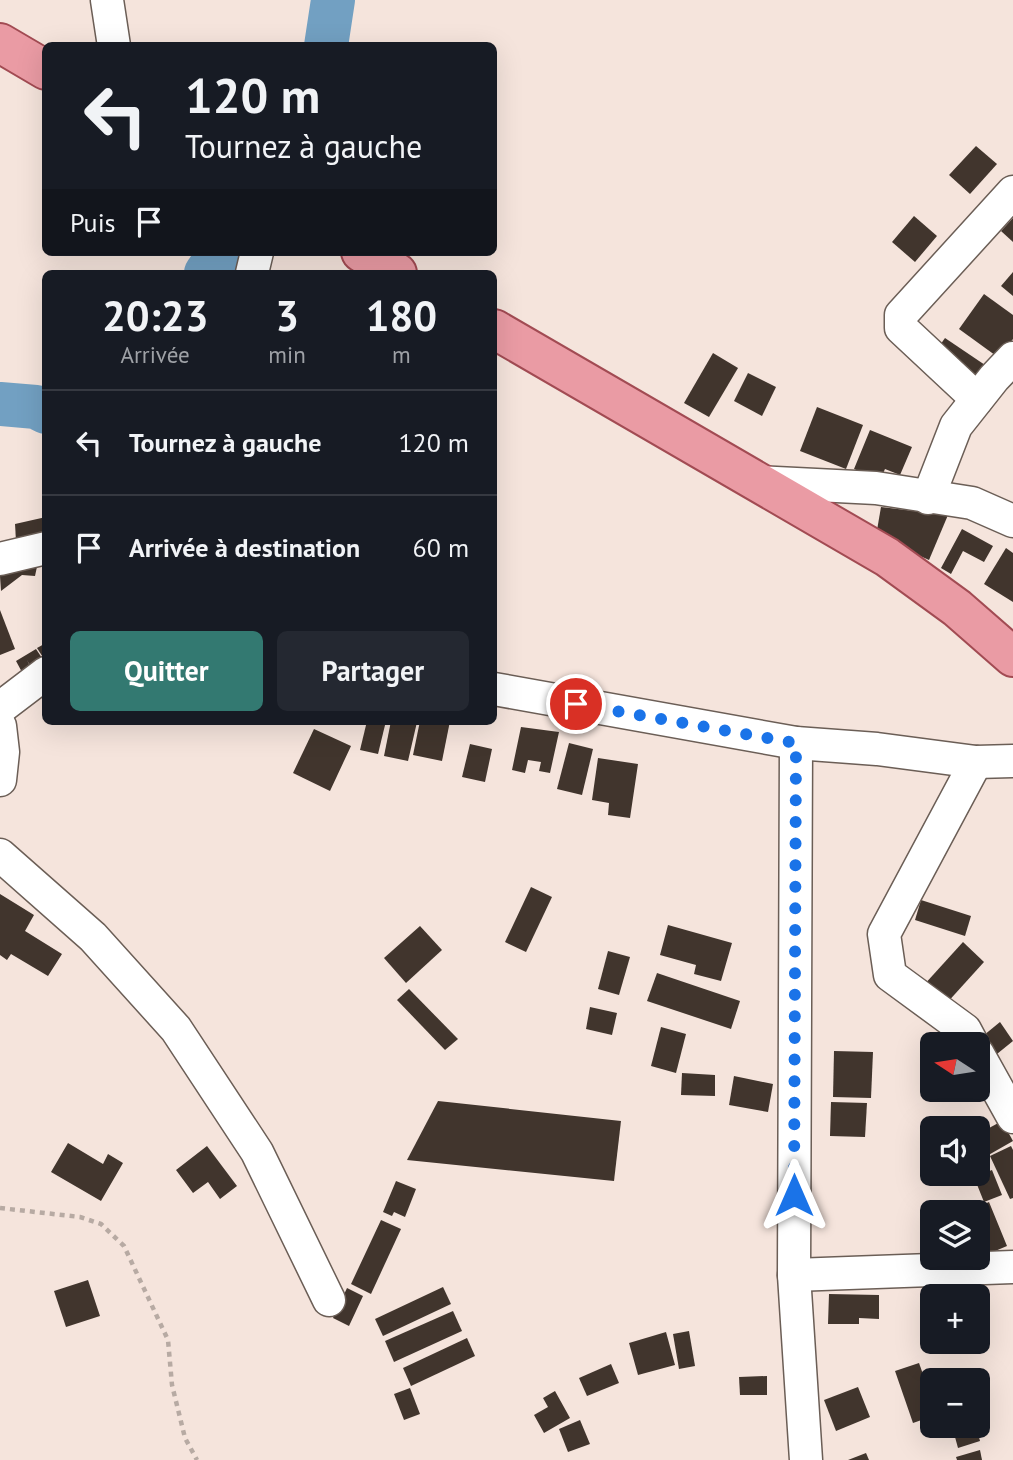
<!DOCTYPE html>
<html lang="fr">
<head>
<meta charset="utf-8">
<style>
  body { margin:0; font-family:"PT Sans",sans-serif; background:#242831; color:#f1f3f6; height:100vh; display:flex; flex-direction:column; font-size:26px; white-space:nowrap }
  * { box-sizing:border-box; margin:0 }
  p { font-size:23px; color:#9ea1a6 }
  .icon { flex:none; width:38px; height:38px; fill:none; stroke:currentColor; stroke-width:2; stroke-linecap:round; stroke-linejoin:round }
  .map { position:relative; flex:1; overflow:hidden }
  .sheet { position:absolute; left:42px; top:270px; width:455px; height:455px; display:flex; flex-direction:column; background:#171b24; border-radius:10px; box-shadow:0 7px 28px #0002 }
  .sheet>* { flex:none }
  .banner { position:absolute; left:42px; top:42px; width:455px; height:214px; border-radius:10px; box-shadow:0 7px 28px #0002; background:#171b24; color:#f1f3f6; overflow:hidden }
  .needle { width:46px; rotate:282deg }
  .fabs { position:absolute; left:920px; top:1032px; display:grid; gap:14px }
  .fabs a { display:grid; place-items:center; width:70px; height:70px; border-radius:10px; background:#171b24; box-shadow:0 7px 28px #0002; font-size:35px }
  .pin { position:absolute; display:grid; place-items:center; width:60px; height:60px; color:#fff; margin:-30px; border:4px solid #fff; border-radius:50%; box-shadow:0 2px 7px #0007 }
  .me { position:absolute; width:77px; margin:-38px; rotate:0deg; stroke-linejoin:round; filter:drop-shadow(0 0 5px #0008) }
  .turn { display:flex; align-items:center; gap:24px; height:147px; padding:0 28px; font-size:32px }
  .turn .icon { width:91px; height:91px; stroke-width:2.5 }
  .turn b { display:block; font-size:49px; line-height:60px }
  .then { display:flex; align-items:center; height:66px; padding:0 28px; background:#0003; gap:14px; font-size:26px }
  .eta { display:flex; justify-content:space-evenly; align-items:center; height:119px; text-align:center }
  .eta b { font-size:42px; font-weight:600; line-height:49px }
  .button { display:flex; gap:14px; margin-top:auto; padding:14px 28px }
  .button a { flex:1; height:80px; border-radius:10px; background:#337971; color:#fff; font-size:28px; font-weight:600; line-height:80px; text-align:center }
  .button a+a { background:#242831; color:#f1f3f6 }
  ul { padding:0; list-style:none }
  li { display:flex; align-items:center; gap:21px; height:105px; padding:0 28px; border-top:2px solid #363941 }
  li div { flex:1 }
  li b { display:block; font-size:26px }
  li em { font-style:normal }
  .map>svg:first-child { display:block }
  .lines { fill:none; stroke-linecap:round; stroke-linejoin:round }
  .river { stroke:#72a0c2; stroke-width:44 }
  .building { fill:#41352d }
  .minor-casing { stroke:#6b5e56; stroke-width:35 }
  .major-casing { stroke:#a24b53; stroke-width:42 }
  .path { stroke:#b7aaa3; stroke-width:4.5; stroke-dasharray:5 5; stroke-linecap:butt }
  .minor { stroke:#fff; stroke-width:32 }
  .major { stroke:#ea9ba4; stroke-width:38 }
  .route { stroke:#1a73e8; stroke-width:12; stroke-dasharray:0 21.6 }
</style>
</head>
<body>
<div class="map">
<svg width="1013" height="1460" viewBox="0 0 1013 1460">
  <rect width="100%" height="100%" fill="#f5e4dc"/>
  <g class="lines">
    <g class="river">
      <path d="M 326,46 L 333,0"/>
      <path d="M 206,273 L 221,252"/>
      <path d="M 0,404 L 36,407 L 46,412"/>
    </g>
  </g>
  <g class="building">
    <path d="M 976,146 L 997,164 L 970,194 L 949,175 Z"/>
    <path d="M 914,216 L 937,236 L 915,262 L 892,242 Z"/>
    <path d="M 1013,218 L 1013,242 L 1001,231 Z"/>
    <path d="M 1013,272 L 1013,296 L 1001,286 Z"/>
    <path d="M 984,294 L 1013,315 L 1013,339 L 999,358 L 959,329 Z"/>
    <path d="M 945,338 L 985,365 L 973,382 L 933,355 Z"/>
    <path d="M 713,353 L 738,368 L 709,417 L 684,403 Z"/>
    <path d="M 748,373 L 776,387 L 762,416 L 734,401 Z"/>
    <path d="M 817,407 L 863,425 L 846,469 L 800,451 Z"/>
    <path d="M 870,430 L 912,447 L 900,475 L 885,469 L 880,480 L 854,469 Z"/>
    <path d="M 881,507 L 948,515 L 929,560 L 876,536 Z"/>
    <path d="M 46,517 L 46,534 L 16,541 L 15,524 Z"/>
    <path d="M 962,529 L 993,546 L 984,562 L 963,551 L 951,574 L 941,568 Z"/>
    <path d="M 1006,548 L 1013,553 L 1013,602 L 984,584 Z"/>
    <path d="M 19,561 L 38,562 L 35,576 L 22,575 L 1,591 L 0,576 Z"/>
    <path d="M 0,610 L 15,649 L 0,655 Z"/>
    <path d="M 46,643 L 46,662 L 37,648 Z"/>
    <path d="M 36,649 L 44,661 L 32,669 L 27,660 L 32,670 L 23,674 L 16,661 Z"/>
    <path d="M 367,721 L 386,721 L 378,754 L 360,750 Z"/>
    <path d="M 391,721 L 417,722 L 408,761 L 384,756 Z"/>
    <path d="M 420,721 L 450,721 L 442,761 L 413,755 Z"/>
    <path d="M 521,727 L 559,732 L 550,773 L 539,771 L 541,762 L 528,760 L 525,773 L 512,770 Z"/>
    <path d="M 314,729 L 351,746 L 330,791 L 293,773 Z"/>
    <path d="M 569,743 L 593,749 L 582,795 L 557,789 Z"/>
    <path d="M 470,744 L 492,749 L 485,782 L 462,777 Z"/>
    <path d="M 598,758 L 638,764 L 630,818 L 608,815 L 609,803 L 592,800 Z"/>
    <path d="M 531,887 L 552,897 L 526,952 L 505,942 Z"/>
    <path d="M 0,894 L 34,915 L 25,931 L 62,954 L 48,976 L 11,954 L 7,960 L 0,955 Z"/>
    <path d="M 921,900 L 971,916 L 965,936 L 915,920 Z"/>
    <path d="M 668,925 L 732,943 L 721,981 L 694,974 L 696,965 L 660,955 Z"/>
    <path d="M 420,926 L 442,950 L 406,983 L 384,958 Z"/>
    <path d="M 963,942 L 984,962 L 945,1005 L 923,986 Z"/>
    <path d="M 608,951 L 630,957 L 619,995 L 598,989 Z"/>
    <path d="M 657,973 L 740,1001 L 731,1029 L 647,1001 Z"/>
    <path d="M 409,989 L 458,1039 L 445,1050 L 397,1000 Z"/>
    <path d="M 590,1007 L 617,1013 L 612,1035 L 586,1029 Z"/>
    <path d="M 1000,1022 L 1013,1041 L 992,1058 L 978,1040 Z"/>
    <path d="M 661,1027 L 686,1034 L 676,1073 L 651,1066 Z"/>
    <path d="M 834,1051 L 873,1052 L 871,1098 L 833,1097 Z"/>
    <path d="M 682,1073 L 715,1075 L 715,1096 L 681,1095 Z"/>
    <path d="M 734,1076 L 773,1084 L 768,1112 L 729,1105 Z"/>
    <path d="M 438,1101 L 621,1121 L 614,1181 L 407,1160 Z"/>
    <path d="M 831,1102 L 867,1103 L 865,1137 L 830,1136 Z"/>
    <path d="M 1002,1121 L 1013,1141 L 978,1161 L 978,1134 Z"/>
    <path d="M 68,1143 L 103,1164 L 108,1154 L 123,1163 L 101,1201 L 51,1172 Z"/>
    <path d="M 207,1146 L 237,1186 L 220,1199 L 208,1182 L 193,1193 L 176,1170 Z"/>
    <path d="M 1011,1146 L 1013,1150 L 1013,1198 L 1010,1199 L 990,1156 Z"/>
    <path d="M 992,1170 L 1002,1195 L 984,1202 L 974,1177 Z"/>
    <path d="M 396,1181 L 416,1189 L 405,1217 L 394,1212 L 392,1216 L 383,1212 Z"/>
    <path d="M 989,1202 L 1007,1246 L 988,1254 L 978,1230 L 978,1213 L 971,1213 L 970,1210 Z"/>
    <path d="M 381,1220 L 401,1229 L 371,1294 L 351,1284 Z"/>
    <path d="M 88,1280 L 100,1316 L 66,1327 L 54,1291 Z"/>
    <path d="M 443,1287 L 451,1304 L 383,1336 L 375,1319 Z"/>
    <path d="M 347,1288 L 363,1296 L 349,1326 L 333,1318 Z"/>
    <path d="M 829,1294 L 879,1295 L 879,1319 L 859,1318 L 859,1324 L 828,1324 Z"/>
    <path d="M 453,1311 L 462,1331 L 394,1362 L 385,1341 Z"/>
    <path d="M 689,1331 L 695,1366 L 679,1369 L 673,1334 Z"/>
    <path d="M 666,1332 L 675,1365 L 638,1375 L 629,1343 Z"/>
    <path d="M 467,1338 L 475,1356 L 411,1386 L 403,1368 Z"/>
    <path d="M 919,1363 L 933,1402 L 933,1416 L 913,1423 L 895,1371 Z"/>
    <path d="M 611,1364 L 619,1383 L 587,1396 L 579,1378 Z"/>
    <path d="M 767,1376 L 767,1395 L 740,1395 L 739,1377 Z"/>
    <path d="M 858,1387 L 870,1417 L 836,1431 L 824,1400 Z"/>
    <path d="M 410,1388 L 420,1414 L 404,1420 L 394,1394 Z"/>
    <path d="M 555,1391 L 570,1418 L 544,1433 L 534,1415 L 548,1407 L 543,1398 Z"/>
    <path d="M 580,1420 L 590,1444 L 568,1452 L 559,1429 Z"/>
    <path d="M 952,1426 L 976,1426 L 980,1441 L 958,1448 Z"/>
    <path d="M 980,1450 L 982,1460 L 957,1460 L 956,1457 Z"/>
    <path d="M 866,1453 L 869,1460 L 848,1460 Z"/>
  </g>
  <g class="lines">
    <g class="minor-casing">
      <g id="minor">
        <path d="M 107,0 L 114,46"/>
        <path d="M 252,273 L 257,252"/>
        <path d="M 977,399 L 901,328 L 901,315 L 1013,192"/>
        <path d="M 757,482 L 876,488 L 972,503 L 1013,521"/>
        <path d="M 928,498 L 956,426 L 994,378 L 1013,358"/>
        <path d="M 0,559 L 46,548"/>
        <path d="M 494,689 L 796,743 L 877,749 L 976,762 L 1013,761"/>
        <path d="M 0,708 L 46,673"/>
        <path d="M 0,726 L 3,752 L 0,780"/>
        <path d="M 796,743 L 794,1275 L 806,1460"/>
        <path d="M 0,855 L 93,937 L 176,1029 L 257,1152 L 329,1300"/>
        <path d="M 973,1045 L 965,1030 L 890,975 L 884,934 L 976,762"/>
        <path d="M 978,1054 L 1013,1117"/>
        <path d="M 794,1275 L 1013,1267"/>
      </g>
    </g>
    <g class="major-casing">
      <g id="major">
        <path d="M 0,43 L 46,70"/>
        <path d="M 361,252 L 397,273"/>
        <path d="M 494,329 L 887,557 L 957,608 L 1013,657"/>
      </g>
    </g>
    <path class="path" d="M 0,1208 L 80,1217 L 101,1224 L 124,1246 L 168,1340 L 172,1385 L 185,1438 L 197,1460"/>
    <use href="#minor" class="minor"/>
    <use href="#major" class="major"/>
  </g>
  <g class="lines">
    <path class="route" d="M 576,704 L 796,743 L 794,1195"/>
  </g>
</svg>
<div class="fabs">
<a><svg class="needle" viewBox="-14 -14 28 28"><path d="M0-13l5 13h-10z" fill="#e53935"/><path d="M0 13l5-13h-10z" fill="#9ea1a6"/></svg></a>
<a><svg class="icon" aria-label="sound" viewBox="0 0 24 24"><path d="M4 9h4l5-4v14l-5-4H4zM17 9q2 3 0 6"/></svg></a>
<a><svg class="icon" aria-label="layers" viewBox="0 0 24 24"><path d="M12 4l9 5-9 5-9-5zM3 14l9 5 9-5"/></svg></a>
<a>+</a>
<a>−</a>
</div>
<div class="pin" style="left:576px;top:704px;background:#d93025"><svg class="icon" aria-label="arrive" viewBox="0 0 24 24"><path d="M6 21V4h12l-3 4 3 4H6"/></svg></div>
<svg class="me" style="left:794px;top:1195px" viewBox="-20 -20 40 40"><path d="M0-17L14 15 0 8-14 15z" fill="#1a73e8" stroke="#fff" stroke-width="4"/></svg>
<div class="banner">
<div class="turn"><svg class="icon" aria-label="left" viewBox="0 0 24 24"><path d="M17 20v-9H6M10 6l-5 5 5 5"/></svg><div><b>120 m</b>Tournez à gauche</div></div>
<div class="then">Puis<svg class="icon" aria-label="arrive" viewBox="0 0 24 24"><path d="M6 21V4h12l-3 4 3 4H6"/></svg></div>
</div>
<section class="sheet">
<div class="eta">
<div><b>20:23</b><p>Arrivée</p></div>
<div><b>3</b><p>min</p></div>
<div><b>180</b><p>m</p></div>
</div>
<ul>
<li><svg class="icon" aria-label="left" viewBox="0 0 24 24"><path d="M17 20v-9H6M10 6l-5 5 5 5"/></svg><div><b>Tournez à gauche</b></div><em>120 m</em></li>
<li><svg class="icon" aria-label="arrive" viewBox="0 0 24 24"><path d="M6 21V4h12l-3 4 3 4H6"/></svg><div><b>Arrivée à destination</b></div><em>60 m</em></li>
</ul>
<div class="button"><a>Quitter</a><a>Partager</a></div>
</section>
</div>
</body>
</html>
